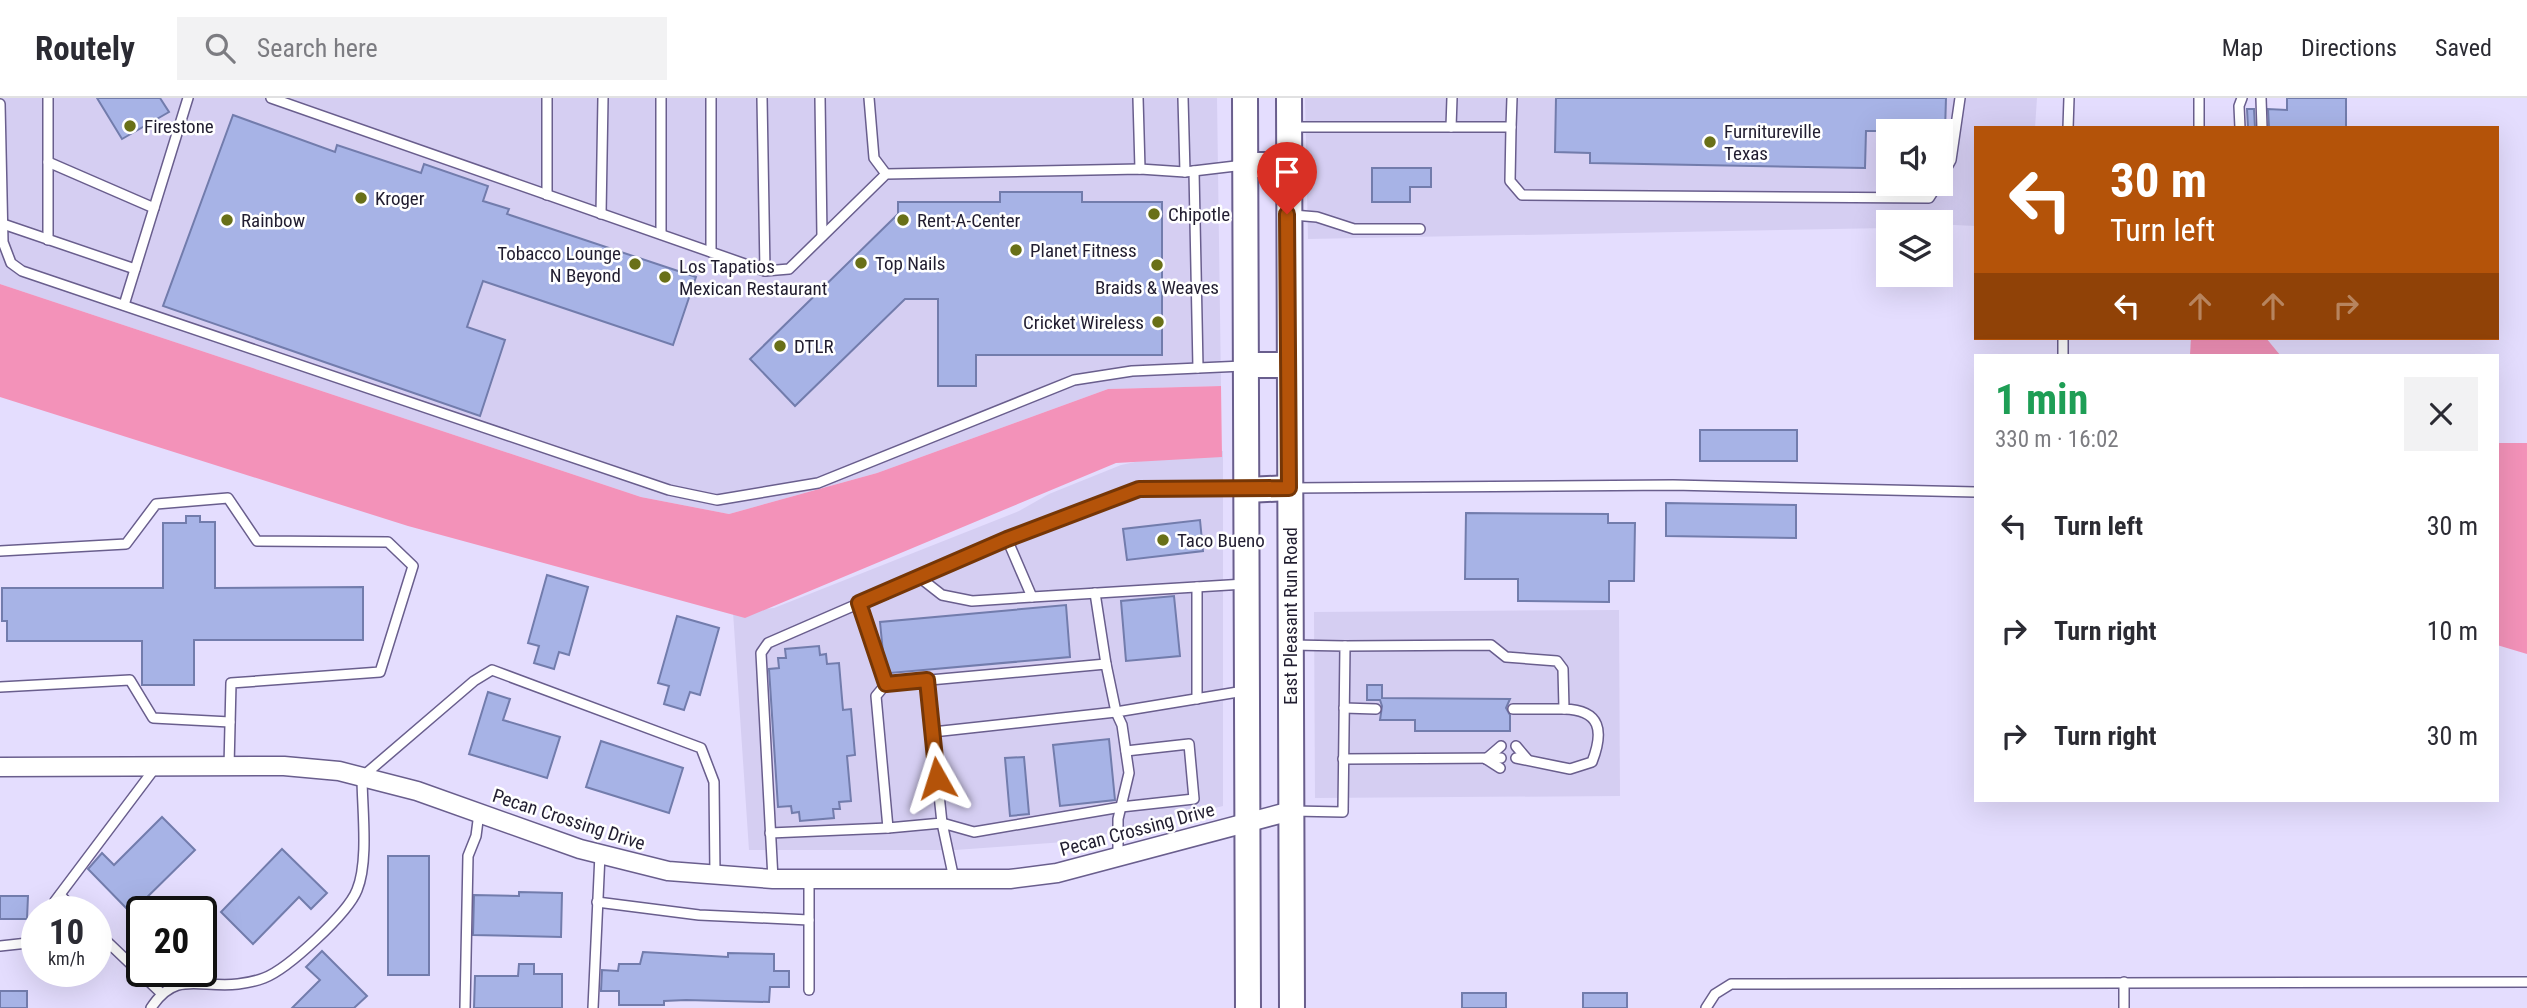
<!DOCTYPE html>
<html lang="en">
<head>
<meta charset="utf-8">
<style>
  body { margin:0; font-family:"Roboto Condensed",sans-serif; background:#f2f2f3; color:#2b2b33; height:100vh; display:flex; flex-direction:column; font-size:26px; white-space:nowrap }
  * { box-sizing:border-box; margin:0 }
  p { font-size:23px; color:#7c7c81 }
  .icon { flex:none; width:38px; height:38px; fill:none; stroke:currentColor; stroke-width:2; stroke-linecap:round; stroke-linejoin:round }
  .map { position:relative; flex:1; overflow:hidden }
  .panel { position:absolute; left:1974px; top:256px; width:525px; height:448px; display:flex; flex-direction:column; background:#fff; border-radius:0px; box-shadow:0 7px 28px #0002 }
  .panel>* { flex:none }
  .guide { position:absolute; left:1974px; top:28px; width:525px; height:214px; border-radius:0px; box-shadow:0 7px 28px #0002; background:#b45309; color:#fff; overflow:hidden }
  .controls { position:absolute; left:1876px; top:21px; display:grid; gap:14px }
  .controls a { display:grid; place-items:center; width:77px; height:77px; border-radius:0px; background:#fff; box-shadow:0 7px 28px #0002; font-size:35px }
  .speed { position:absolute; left:21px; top:798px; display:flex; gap:14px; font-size:35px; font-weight:700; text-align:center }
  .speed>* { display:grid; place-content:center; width:91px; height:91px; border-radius:50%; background:#fff; box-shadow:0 7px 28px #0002; line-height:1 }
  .speed small { font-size:18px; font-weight:400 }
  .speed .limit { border:4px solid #111; border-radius:10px; background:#fff; color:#111 }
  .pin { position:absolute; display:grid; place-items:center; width:60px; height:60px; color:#fff; margin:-72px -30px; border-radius:50% 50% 50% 0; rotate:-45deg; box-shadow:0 0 7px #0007 }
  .pin .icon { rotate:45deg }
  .me { position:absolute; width:77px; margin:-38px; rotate:354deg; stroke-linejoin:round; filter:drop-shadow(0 0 5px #0008) }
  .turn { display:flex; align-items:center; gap:24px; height:147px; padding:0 21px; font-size:32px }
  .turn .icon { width:91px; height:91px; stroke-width:2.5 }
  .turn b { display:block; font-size:49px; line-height:60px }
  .lanes { display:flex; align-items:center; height:66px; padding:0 21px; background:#0003; justify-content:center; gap:35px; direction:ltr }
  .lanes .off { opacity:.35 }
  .round { display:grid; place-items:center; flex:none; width:74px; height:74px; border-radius:0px; background:#f2f2f3 }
  .overview { display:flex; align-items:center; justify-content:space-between; height:119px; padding:0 21px }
  h1 { font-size:42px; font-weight:700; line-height:52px; color:#1e9e55 }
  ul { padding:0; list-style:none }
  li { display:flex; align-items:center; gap:21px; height:105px; padding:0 21px }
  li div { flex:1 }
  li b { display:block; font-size:26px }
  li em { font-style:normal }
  header { display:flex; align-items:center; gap:42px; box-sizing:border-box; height:98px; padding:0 35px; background:#fff; border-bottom:2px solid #e1e1e2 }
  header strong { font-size:33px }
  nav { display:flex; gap:38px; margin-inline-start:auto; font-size:24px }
  .search { width:490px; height:63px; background:#f2f2f3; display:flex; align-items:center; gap:18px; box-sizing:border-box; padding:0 24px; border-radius:0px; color:#7c7c81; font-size:26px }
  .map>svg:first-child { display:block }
  .built { fill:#d5cef2; fill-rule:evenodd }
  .green { fill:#f392b9 }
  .building { fill:#a7b3e6; stroke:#727cac; stroke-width:2 }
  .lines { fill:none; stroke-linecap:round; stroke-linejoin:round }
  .service-casing { stroke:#695e8d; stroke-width:12 }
  .minor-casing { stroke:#695e8d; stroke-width:21 }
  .secondary-casing { stroke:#695e8d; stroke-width:28 }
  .service { stroke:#fff; stroke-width:9 }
  .minor { stroke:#fff; stroke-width:18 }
  .secondary { stroke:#fff; stroke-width:24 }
  .route-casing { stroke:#753606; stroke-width:18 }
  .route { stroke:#b45309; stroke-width:12 }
  .poi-dot { fill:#697018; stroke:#fff; stroke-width:2.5 }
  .labels { text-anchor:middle; stroke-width:5; stroke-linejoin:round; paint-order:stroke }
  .poi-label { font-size:19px; fill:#211d30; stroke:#fff; text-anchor:start }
  .street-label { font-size:19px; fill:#211d30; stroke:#fff }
</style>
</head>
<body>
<header>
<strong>Routely</strong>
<div class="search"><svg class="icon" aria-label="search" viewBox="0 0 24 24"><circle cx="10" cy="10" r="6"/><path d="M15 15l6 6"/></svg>Search here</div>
<nav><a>Map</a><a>Directions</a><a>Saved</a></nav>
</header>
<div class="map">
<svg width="2527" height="910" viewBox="0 0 2527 910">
  <rect width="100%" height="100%" fill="#e4ddfe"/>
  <g class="built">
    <path d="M 0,0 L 1217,0 L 1221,288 L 1108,291 L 877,375 L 729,416 L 641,399 L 0,186 Z"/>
    <path d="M 1305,0 L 2037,0 L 2035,30 L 1976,30 L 1976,128 L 1888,124 L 1888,130 L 1308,141 ZM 1888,33 L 1941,33 L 1941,86 L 1888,86 Z"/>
    <path d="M 1223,353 L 1223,708 L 1078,743 L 955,752 L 749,752 L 733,514 L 774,510 L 1019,413 L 1049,396 L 1121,367 L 1172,356 Z"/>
    <path d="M 1619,512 L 1620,698 L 1315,700 L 1314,514 Z"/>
  </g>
  <g class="green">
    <path d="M 0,186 L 641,399 L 729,416 L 877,375 L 1108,291 L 1221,288 L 1222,359 L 1116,365 L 745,520 L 408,428 L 0,299 Z"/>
    <path d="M 2191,240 L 2266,240 L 2280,257 L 2190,257 Z"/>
    <path d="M 2497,345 L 2527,345 L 2527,556 L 2497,547 Z"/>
  </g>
  <g class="building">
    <path d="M 97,0 L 160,0 L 169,14 L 122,41 Z"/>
    <path d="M 1556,0 L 1946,0 L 1945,33 L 1866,33 L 1865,70 L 1590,65 L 1590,55 L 1555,54 Z"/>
    <path d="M 2287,0 L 2346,0 L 2346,30 L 2269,30 L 2268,11 L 2287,12 Z"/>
    <path d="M 2247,11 L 2254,11 L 2255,30 L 2248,30 Z"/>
    <path d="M 233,17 L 335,54 L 337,47 L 421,75 L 424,66 L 488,88 L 483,103 L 509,111 L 507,116 L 696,179 L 673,247 L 483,183 L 467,229 L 505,242 L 480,318 L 163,208 Z"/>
    <path d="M 1372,70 L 1431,70 L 1431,89 L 1410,89 L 1410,104 L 1372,104 Z"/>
    <path d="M 1000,94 L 1082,94 L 1082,104 L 1162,104 L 1162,257 L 976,257 L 976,288 L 938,288 L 938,201 L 905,201 L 795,308 L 750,261 L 898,116 L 898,104 L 1000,104 Z"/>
    <rect x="1700" y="332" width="97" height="31"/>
    <path d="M 1666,405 L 1796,407 L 1796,440 L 1666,438 Z"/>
    <path d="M 1466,415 L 1608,416 L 1608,425 L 1635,425 L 1634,483 L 1609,483 L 1609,504 L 1518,503 L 1518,481 L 1465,481 Z"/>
    <path d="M 186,418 L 200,418 L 200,424 L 215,424 L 215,490 L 363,489 L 363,542 L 194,542 L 194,587 L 142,587 L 142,543 L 7,543 L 7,523 L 2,523 L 2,490 L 163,490 L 163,425 L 186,425 Z"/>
    <path d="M 1200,422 L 1203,453 L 1127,462 L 1123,431 Z"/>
    <path d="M 547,477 L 588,489 L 569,557 L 559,554 L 554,571 L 534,565 L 539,548 L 528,545 Z"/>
    <path d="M 1174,498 L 1180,558 L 1126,563 L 1121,503 Z"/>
    <path d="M 1066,507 L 1070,559 L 890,575 L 883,555 L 880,524 Z"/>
    <path d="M 677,518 L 719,530 L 700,597 L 690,594 L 684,612 L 664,606 L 669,588 L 658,585 Z"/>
    <path d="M 819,548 L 820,557 L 826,556 L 827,566 L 839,565 L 843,612 L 851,611 L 855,657 L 847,658 L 851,703 L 839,704 L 840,711 L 833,711 L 834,720 L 800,723 L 799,714 L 792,715 L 791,708 L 778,709 L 769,571 L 779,570 L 778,560 L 786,560 L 785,551 Z"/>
    <path d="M 1367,587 L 1382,587 L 1382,600 L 1510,601 L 1506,610 L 1510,617 L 1510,633 L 1415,633 L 1415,622 L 1380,622 L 1382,608 L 1380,602 L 1367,602 Z"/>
    <path d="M 488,594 L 510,601 L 503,622 L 560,639 L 547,680 L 469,656 Z"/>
    <path d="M 1109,641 L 1115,702 L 1060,708 L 1053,647 Z"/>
    <path d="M 601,643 L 683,670 L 669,715 L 586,689 Z"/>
    <path d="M 1024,659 L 1029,716 L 1010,718 L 1005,660 Z"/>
    <path d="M 162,719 L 195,752 L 131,815 L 88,771 L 102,755 L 114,767 Z"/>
    <path d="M 282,751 L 327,795 L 311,811 L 299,799 L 253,846 L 221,814 Z"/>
    <rect x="388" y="758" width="41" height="119"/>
    <path d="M 519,794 L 562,795 L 561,839 L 473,837 L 474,797 L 519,798 Z"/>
    <path d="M 0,798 L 28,798 L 27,821 L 0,821 Z"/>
    <path d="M 322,853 L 367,898 L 354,910 L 292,910 L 320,882 L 306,869 Z"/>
    <path d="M 643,854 L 728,859 L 728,855 L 774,856 L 774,873 L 789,873 L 789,889 L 770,889 L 769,904 L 686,902 L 664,903 L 664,907 L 619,907 L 619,893 L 601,893 L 602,872 L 618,873 L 619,866 L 640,866 Z"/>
    <path d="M 519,866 L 534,866 L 534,876 L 562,876 L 562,910 L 474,910 L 475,878 L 518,878 Z"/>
    <rect x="0" y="893" width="27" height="17"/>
    <rect x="1462" y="895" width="44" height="15"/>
    <rect x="1583" y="895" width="44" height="15"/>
  </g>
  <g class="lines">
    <g class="service-casing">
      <g id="service">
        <path d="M 271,0 L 765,173 L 789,171 L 886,76 L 1140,71 L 1185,74 L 1244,67"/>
        <path d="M 547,0 L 547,97"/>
        <path d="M 661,0 L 661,136"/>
        <path d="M 711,0 L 711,154"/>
        <path d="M 762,0 L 765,173"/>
        <path d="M 820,0 L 822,138"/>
        <path d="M 869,0 L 874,60 L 886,76"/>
        <path d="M 1138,0 L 1140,71"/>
        <path d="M 1183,0 L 1185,74"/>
        <path d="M 2199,0 L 2199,30"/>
        <path d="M 2261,0 L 2262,30"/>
        <path d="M 0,6 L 3,144 L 11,165 L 22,173 L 669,392 L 717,402 L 818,385 L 1074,282 L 1132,273 L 1243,268"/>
        <path d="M 1292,29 L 1511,29 L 1512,0"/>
        <path d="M 1451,29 L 1452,0"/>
        <path d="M 1511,29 L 1510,83 L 1522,97 L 1929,100 L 1938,86"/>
        <path d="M 2068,30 L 2069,0"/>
        <path d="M 2240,30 L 2239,8 L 2242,0"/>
        <path d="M 48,64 L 154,110"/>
        <path d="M 1194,73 L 1198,270"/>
        <path d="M 1941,80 L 1951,62 L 1960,0"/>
        <path d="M 601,116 L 603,0"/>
        <path d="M 1293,117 L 1317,119 L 1354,131 L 1420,131"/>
        <path d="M 3,126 L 135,171"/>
        <path d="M 48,142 L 48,0"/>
        <path d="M 124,207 L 188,0"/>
        <path d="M 2063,257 L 2063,240"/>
        <path d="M 1291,390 L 1673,387 L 1976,394"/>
        <path d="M 1007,441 L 1139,391 L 1244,392"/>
        <path d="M 0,453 L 126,446 L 156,406 L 228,400 L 257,443 L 388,444 L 413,468 L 380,574 L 231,585 L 229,669"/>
        <path d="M 919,479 L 942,497 L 972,503 L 1032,499"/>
        <path d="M 1197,489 L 1197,601"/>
        <path d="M 1095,495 L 1106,566"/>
        <path d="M 859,505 L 886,586"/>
        <path d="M 1291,547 L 1345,548 L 1343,714 L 1293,713"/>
        <path d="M 1345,548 L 1491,547 L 1506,559 L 1557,563 L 1563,571 L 1564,611 C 1601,612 1604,633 1592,664 L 1570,671 L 1516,660"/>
        <path d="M 927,582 L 942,725 L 888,730 L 876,598 L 886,586 L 1106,566 L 1116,614 L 933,634"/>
        <path d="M 0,589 L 130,582 L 153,620 L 230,624"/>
        <path d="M 1344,610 L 1376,611"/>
        <path d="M 1513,611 L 1564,611"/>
        <path d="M 1516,648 L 1527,661"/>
        <path d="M 1343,661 L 1501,660"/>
        <path d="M 1486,661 L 1501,648"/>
        <path d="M 1486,661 L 1500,670"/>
        <path d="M 770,735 L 888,730"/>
        <path d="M 1118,760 L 1118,721 L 1129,675 L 1122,627 L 1116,614 L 1244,593"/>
        <path d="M 773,781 L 761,555 L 768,545 L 1007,441 L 1032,499 L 1245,486"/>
        <path d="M 954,781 L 942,725 L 974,734 L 1121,709 L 1194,701 L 1189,646 L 1126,653"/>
        <path d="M 60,797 L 77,814"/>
        <path d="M 597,804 L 699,817 L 809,822"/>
        <path d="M 51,814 L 55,803 L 155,670"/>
        <path d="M 96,833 L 161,895"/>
        <path d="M 0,848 L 37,844"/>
        <path d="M 2124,884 L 2124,910"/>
        <path d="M 809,892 L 809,781"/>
        <path d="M 151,910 C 176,871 201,891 238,886 C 246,885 256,883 264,880 C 288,871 348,815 357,792 C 369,763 362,710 362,679 L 474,583 L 492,572 L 701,650 L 714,684 L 715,777"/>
        <path d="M 465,910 L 468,758 L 476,738 L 479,715"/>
        <path d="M 593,910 L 600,756"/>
        <path d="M 1706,910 L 1715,896 L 1731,886 L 2527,884"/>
      </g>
    </g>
    <g class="minor-casing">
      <path id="minor" d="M 0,669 L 284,668 L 339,673 L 417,693 L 580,751 L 668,773 L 773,781 L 1010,781 L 1057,775 L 1291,713"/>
    </g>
    <g class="secondary-casing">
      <g id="secondary">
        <path d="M 1245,0 L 1248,910"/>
        <path d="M 1289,0 L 1292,910"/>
        <path d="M 1245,67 L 1287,67"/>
        <path d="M 1246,267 L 1288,267"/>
        <path d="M 1247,392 L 1289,390"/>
      </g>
    </g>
    <use href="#service" class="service"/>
    <use href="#minor" class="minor"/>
    <use href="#secondary" class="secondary"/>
  </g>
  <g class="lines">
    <g class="route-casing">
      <path id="route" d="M 937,680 L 927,582 L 886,586 L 859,505 L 1007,441 L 1139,391 L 1289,390 L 1287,116"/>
    </g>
    <use href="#route" class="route"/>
  </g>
  <g class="poi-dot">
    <circle cx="130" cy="28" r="7"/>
    <circle cx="1710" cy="44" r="7"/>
    <circle cx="361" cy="100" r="7"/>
    <circle cx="1154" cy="116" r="7"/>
    <circle cx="227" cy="122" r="7"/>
    <circle cx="903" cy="122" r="7"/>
    <circle cx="1016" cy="152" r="7"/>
    <circle cx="861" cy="165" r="7"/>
    <circle cx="635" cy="166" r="7"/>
    <circle cx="1157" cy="167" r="7"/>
    <circle cx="665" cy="179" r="7"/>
    <circle cx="1158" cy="224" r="7"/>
    <circle cx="780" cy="248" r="7"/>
    <circle cx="1163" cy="442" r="7"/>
  </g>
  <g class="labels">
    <g class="poi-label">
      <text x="144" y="35">Firestone</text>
      <text x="1724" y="40">Furnitureville<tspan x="1724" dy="22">Texas</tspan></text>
      <text x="375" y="107">Kroger</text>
      <text x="1168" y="123">Chipotle</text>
      <text x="241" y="129">Rainbow</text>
      <text x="917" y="129">Rent-A-Center</text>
      <text x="1030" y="159">Planet Fitness</text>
      <text x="621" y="162" text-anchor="end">Tobacco Lounge<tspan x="621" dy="22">N Beyond</tspan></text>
      <text x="875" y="172">Top Nails</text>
      <text x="679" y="175">Los Tapatios<tspan x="679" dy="22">Mexican Restaurant</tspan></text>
      <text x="1157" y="196" text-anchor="middle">Braids &amp; Weaves</text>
      <text x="1144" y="231" text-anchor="end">Cricket Wireless</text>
      <text x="794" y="255">DTLR</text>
      <text x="1177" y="449">Taco Bueno</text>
    </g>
    <g class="street-label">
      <text transform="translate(1290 518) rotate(-90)" y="7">East Pleasant Run Road</text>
      <text transform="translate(569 721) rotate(18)" y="7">Pecan Crossing Drive</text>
      <text transform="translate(1137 731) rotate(-15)" y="7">Pecan Crossing Drive</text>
    </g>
  </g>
</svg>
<div class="controls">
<a><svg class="icon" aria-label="sound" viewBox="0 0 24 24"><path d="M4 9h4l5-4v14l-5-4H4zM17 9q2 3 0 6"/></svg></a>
<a><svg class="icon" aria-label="layers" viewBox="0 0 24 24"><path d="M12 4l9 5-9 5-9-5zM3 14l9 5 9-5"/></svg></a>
</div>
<div class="speed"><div>10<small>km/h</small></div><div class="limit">20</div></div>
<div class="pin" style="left:1287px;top:116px;background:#d93025"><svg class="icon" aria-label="arrive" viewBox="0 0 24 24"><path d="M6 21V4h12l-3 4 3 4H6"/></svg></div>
<svg class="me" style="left:937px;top:680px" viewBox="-20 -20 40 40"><path d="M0-17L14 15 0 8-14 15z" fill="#b45309" stroke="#fff" stroke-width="4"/></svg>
<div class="guide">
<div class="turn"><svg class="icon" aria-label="left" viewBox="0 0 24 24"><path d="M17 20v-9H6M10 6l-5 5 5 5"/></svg><div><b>30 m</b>Turn left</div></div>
<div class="lanes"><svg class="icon" aria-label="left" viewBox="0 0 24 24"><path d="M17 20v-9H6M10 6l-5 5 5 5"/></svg><svg class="icon off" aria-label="ahead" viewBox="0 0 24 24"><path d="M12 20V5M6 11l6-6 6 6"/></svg><svg class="icon off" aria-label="ahead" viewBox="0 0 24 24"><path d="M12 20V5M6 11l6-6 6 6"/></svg><svg class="icon off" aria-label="right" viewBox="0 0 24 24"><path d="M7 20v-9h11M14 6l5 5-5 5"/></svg></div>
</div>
<section class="panel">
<div class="overview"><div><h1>1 min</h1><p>330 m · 16:02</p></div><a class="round"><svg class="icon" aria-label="close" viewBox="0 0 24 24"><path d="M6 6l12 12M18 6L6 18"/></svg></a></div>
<ul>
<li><svg class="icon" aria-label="left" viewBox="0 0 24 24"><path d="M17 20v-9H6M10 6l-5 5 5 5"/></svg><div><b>Turn left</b></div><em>30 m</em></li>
<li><svg class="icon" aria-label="right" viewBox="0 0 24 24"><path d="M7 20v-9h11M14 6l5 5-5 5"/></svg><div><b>Turn right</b></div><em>10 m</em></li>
<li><svg class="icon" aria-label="right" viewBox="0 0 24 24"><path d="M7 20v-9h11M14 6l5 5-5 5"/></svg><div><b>Turn right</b></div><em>30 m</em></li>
</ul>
</section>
</div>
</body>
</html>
